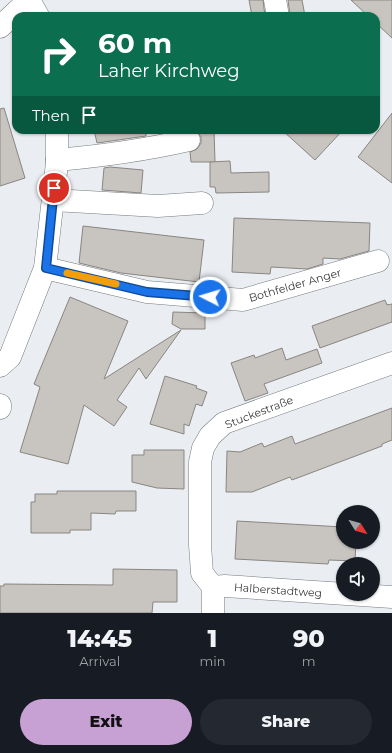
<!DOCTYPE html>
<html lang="en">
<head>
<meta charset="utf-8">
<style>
  body { margin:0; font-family:Montserrat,sans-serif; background:#242831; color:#f1f3f6; height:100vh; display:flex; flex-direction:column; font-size:15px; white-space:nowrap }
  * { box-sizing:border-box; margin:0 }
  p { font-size:13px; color:#9ea1a6 }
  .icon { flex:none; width:22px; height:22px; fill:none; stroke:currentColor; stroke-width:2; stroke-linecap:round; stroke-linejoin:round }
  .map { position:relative; height:613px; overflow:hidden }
  .side { display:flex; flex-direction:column; background:#171b24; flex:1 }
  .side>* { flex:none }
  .hud { position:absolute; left:12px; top:12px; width:368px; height:122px; border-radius:12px; box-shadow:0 1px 3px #0004; background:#0b6e4f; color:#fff; overflow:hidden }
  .needle { width:26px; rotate:127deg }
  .buttons { position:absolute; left:336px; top:505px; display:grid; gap:8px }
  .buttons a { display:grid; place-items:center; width:44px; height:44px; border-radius:50%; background:#171b24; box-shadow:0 1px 3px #0004; font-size:20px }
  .pin { position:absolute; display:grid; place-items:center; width:34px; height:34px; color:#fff; margin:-17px; border:2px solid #fff; border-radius:50%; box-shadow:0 1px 4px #0007 }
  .me { position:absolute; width:44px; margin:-22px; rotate:275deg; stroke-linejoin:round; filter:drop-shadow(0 0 3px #0008) }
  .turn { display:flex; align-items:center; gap:14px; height:84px; padding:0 20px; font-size:18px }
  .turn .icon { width:52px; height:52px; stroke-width:2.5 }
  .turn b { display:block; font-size:28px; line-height:34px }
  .then { display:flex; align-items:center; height:38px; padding:0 20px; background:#0003; gap:8px; font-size:15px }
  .eta { display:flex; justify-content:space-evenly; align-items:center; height:68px; text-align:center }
  .eta b { font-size:24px; font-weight:800; line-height:28px }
  .action { display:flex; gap:8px; margin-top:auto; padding:8px 20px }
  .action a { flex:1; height:46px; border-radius:24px; background:#c7a1d3; color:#111; font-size:16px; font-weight:800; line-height:46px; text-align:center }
  .action a+a { background:#242831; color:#f1f3f6 }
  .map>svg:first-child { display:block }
  .building { fill:#c8c4bf; stroke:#898581 }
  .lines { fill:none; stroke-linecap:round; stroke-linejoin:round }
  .minor-casing { stroke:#767a7e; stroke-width:23 }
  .minor { stroke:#fff; stroke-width:22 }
  .route-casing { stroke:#114b97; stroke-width:10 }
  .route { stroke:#1a73e8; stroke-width:7 }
  .slow { stroke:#f59e0b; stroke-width:7 }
  .labels { text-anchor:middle; stroke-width:3; stroke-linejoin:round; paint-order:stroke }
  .street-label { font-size:11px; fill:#3a3b3d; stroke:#fff }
</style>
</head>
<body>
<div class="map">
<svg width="392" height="613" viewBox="0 0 392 613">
  <rect width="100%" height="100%" fill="#eaeef3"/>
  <g class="building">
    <path d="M 249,0 L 263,0 L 265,16 L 252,16 Z"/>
    <path d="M 288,0 L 302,0 L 305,16 L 290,16 Z"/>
    <path d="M 351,0 L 392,0 L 392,38 L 376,23 L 376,16 L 368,16 Z"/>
    <path d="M 4,108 L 25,178 L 0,186 L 0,109 Z"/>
    <path d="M 392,113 L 392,183 L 358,157 Z"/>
    <path d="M 94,130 L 146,130 L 146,136 L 97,143 Z"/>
    <path d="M 196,130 L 214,130 L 215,162 L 191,162 L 190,152 L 197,149 L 201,143 L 201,137 Z"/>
    <path d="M 282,130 L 343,130 L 315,160 Z"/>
    <path d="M 230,161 L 231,173 L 269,172 L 269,192 L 216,193 L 215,187 L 210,187 L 210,162 Z"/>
    <path d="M 110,167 L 143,170 L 141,193 L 102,190 L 104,168 Z"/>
    <path d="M 234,218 L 370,223 L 369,251 L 340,259 L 323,258 L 323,264 L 307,269 L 271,267 L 270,274 L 232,272 Z"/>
    <path d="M 83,226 L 204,240 L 199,282 L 121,273 L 79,263 Z"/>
    <path d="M 70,297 L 128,321 L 104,379 L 181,330 L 146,379 L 139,368 L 117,400 L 127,407 L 114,426 L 84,405 L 68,464 L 20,452 L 40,387 L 34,384 Z"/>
    <path d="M 385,300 L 387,305 L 392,304 L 392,322 L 320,348 L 312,326 Z"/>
    <path d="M 173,312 L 205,313 L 205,329 L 181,329 L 172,324 Z"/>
    <path d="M 282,348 L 286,360 L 317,349 L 322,363 L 264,384 L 268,393 L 245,401 L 231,363 L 254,355 L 255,358 Z"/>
    <path d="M 165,376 L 197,386 L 196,388 L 207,392 L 202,406 L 196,404 L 189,426 L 184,424 L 184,434 L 150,424 Z"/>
    <path d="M 392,408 L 392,440 L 382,444 L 382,446 L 292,480 L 290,477 L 252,492 L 226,492 L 227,451 L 240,452 L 262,443 L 264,447 L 292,436 L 295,444 Z"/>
    <path d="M 144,450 L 184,450 L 184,489 L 157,488 L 132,482 L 132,455 L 144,455 Z"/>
    <path d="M 57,491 L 136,491 L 136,511 L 116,511 L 115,514 L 91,513 L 91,530 L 70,530 L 70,533 L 31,533 L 31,502 L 35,502 L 35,494 L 57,494 Z"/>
    <path d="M 237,521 L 343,527 L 343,542 L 356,542 L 355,561 L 329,560 L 328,564 L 235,559 Z"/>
    <path d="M 113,569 L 177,570 L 177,602 L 153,602 L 152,613 L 0,613 L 0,586 L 4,586 L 4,584 L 113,585 Z"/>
  </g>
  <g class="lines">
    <g class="minor-casing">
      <g id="minor">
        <path d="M 29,0 L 38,16"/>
        <path d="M 275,0 L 278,16"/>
        <path d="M 0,27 L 29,0"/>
        <path d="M 57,160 C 102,156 145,150 189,140"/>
        <path d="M 53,200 L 158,206 L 202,203"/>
        <path d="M 45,268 L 147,292 L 243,300 L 378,261"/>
        <path d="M 0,366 L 10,357 L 45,268 L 57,163 L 57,130"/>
        <path d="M 0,405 L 0,408"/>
        <path d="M 213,587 L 225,586 L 392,597"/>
        <path d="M 213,613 L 213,587 L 202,573 L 200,545 L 200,462 L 203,448 L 210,436 L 224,423 L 392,363"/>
      </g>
    </g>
    <use href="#minor" class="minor"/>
  </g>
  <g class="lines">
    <g class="route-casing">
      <path id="route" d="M 54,188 L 46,268 L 147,292 L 210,297"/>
    </g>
    <use href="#route" class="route"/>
    <path class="slow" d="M 67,273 L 116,284"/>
  </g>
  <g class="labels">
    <g class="street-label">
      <text transform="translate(295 285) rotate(-16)" y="4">Bothfelder Anger</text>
      <text transform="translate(259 412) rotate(-21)" y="4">Stuckestraße</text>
      <text transform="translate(278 590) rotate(4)" y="4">Halberstadtweg</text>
    </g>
  </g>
</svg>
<div class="buttons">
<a><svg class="needle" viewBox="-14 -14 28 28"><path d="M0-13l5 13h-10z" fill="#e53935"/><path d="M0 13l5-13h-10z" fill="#9ea1a6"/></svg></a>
<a><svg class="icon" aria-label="sound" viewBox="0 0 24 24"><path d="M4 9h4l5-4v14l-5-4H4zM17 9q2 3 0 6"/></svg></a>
</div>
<div class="pin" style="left:54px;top:188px;background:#d93025"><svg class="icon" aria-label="arrive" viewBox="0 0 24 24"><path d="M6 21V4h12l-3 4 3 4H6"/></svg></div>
<svg class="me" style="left:210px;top:297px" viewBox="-20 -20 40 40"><circle r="17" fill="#1a73e8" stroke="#fff" stroke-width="3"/><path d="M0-11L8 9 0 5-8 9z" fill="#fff"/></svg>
<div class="hud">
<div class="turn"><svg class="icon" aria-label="right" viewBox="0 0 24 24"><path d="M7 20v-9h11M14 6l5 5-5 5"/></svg><div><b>60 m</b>Laher Kirchweg</div></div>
<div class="then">Then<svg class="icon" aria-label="arrive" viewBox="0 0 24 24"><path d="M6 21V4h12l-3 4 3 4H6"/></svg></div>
</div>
</div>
<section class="side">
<div class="eta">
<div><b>14:45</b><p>Arrival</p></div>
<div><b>1</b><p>min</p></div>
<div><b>90</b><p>m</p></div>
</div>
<div class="action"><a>Exit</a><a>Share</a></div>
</section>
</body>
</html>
